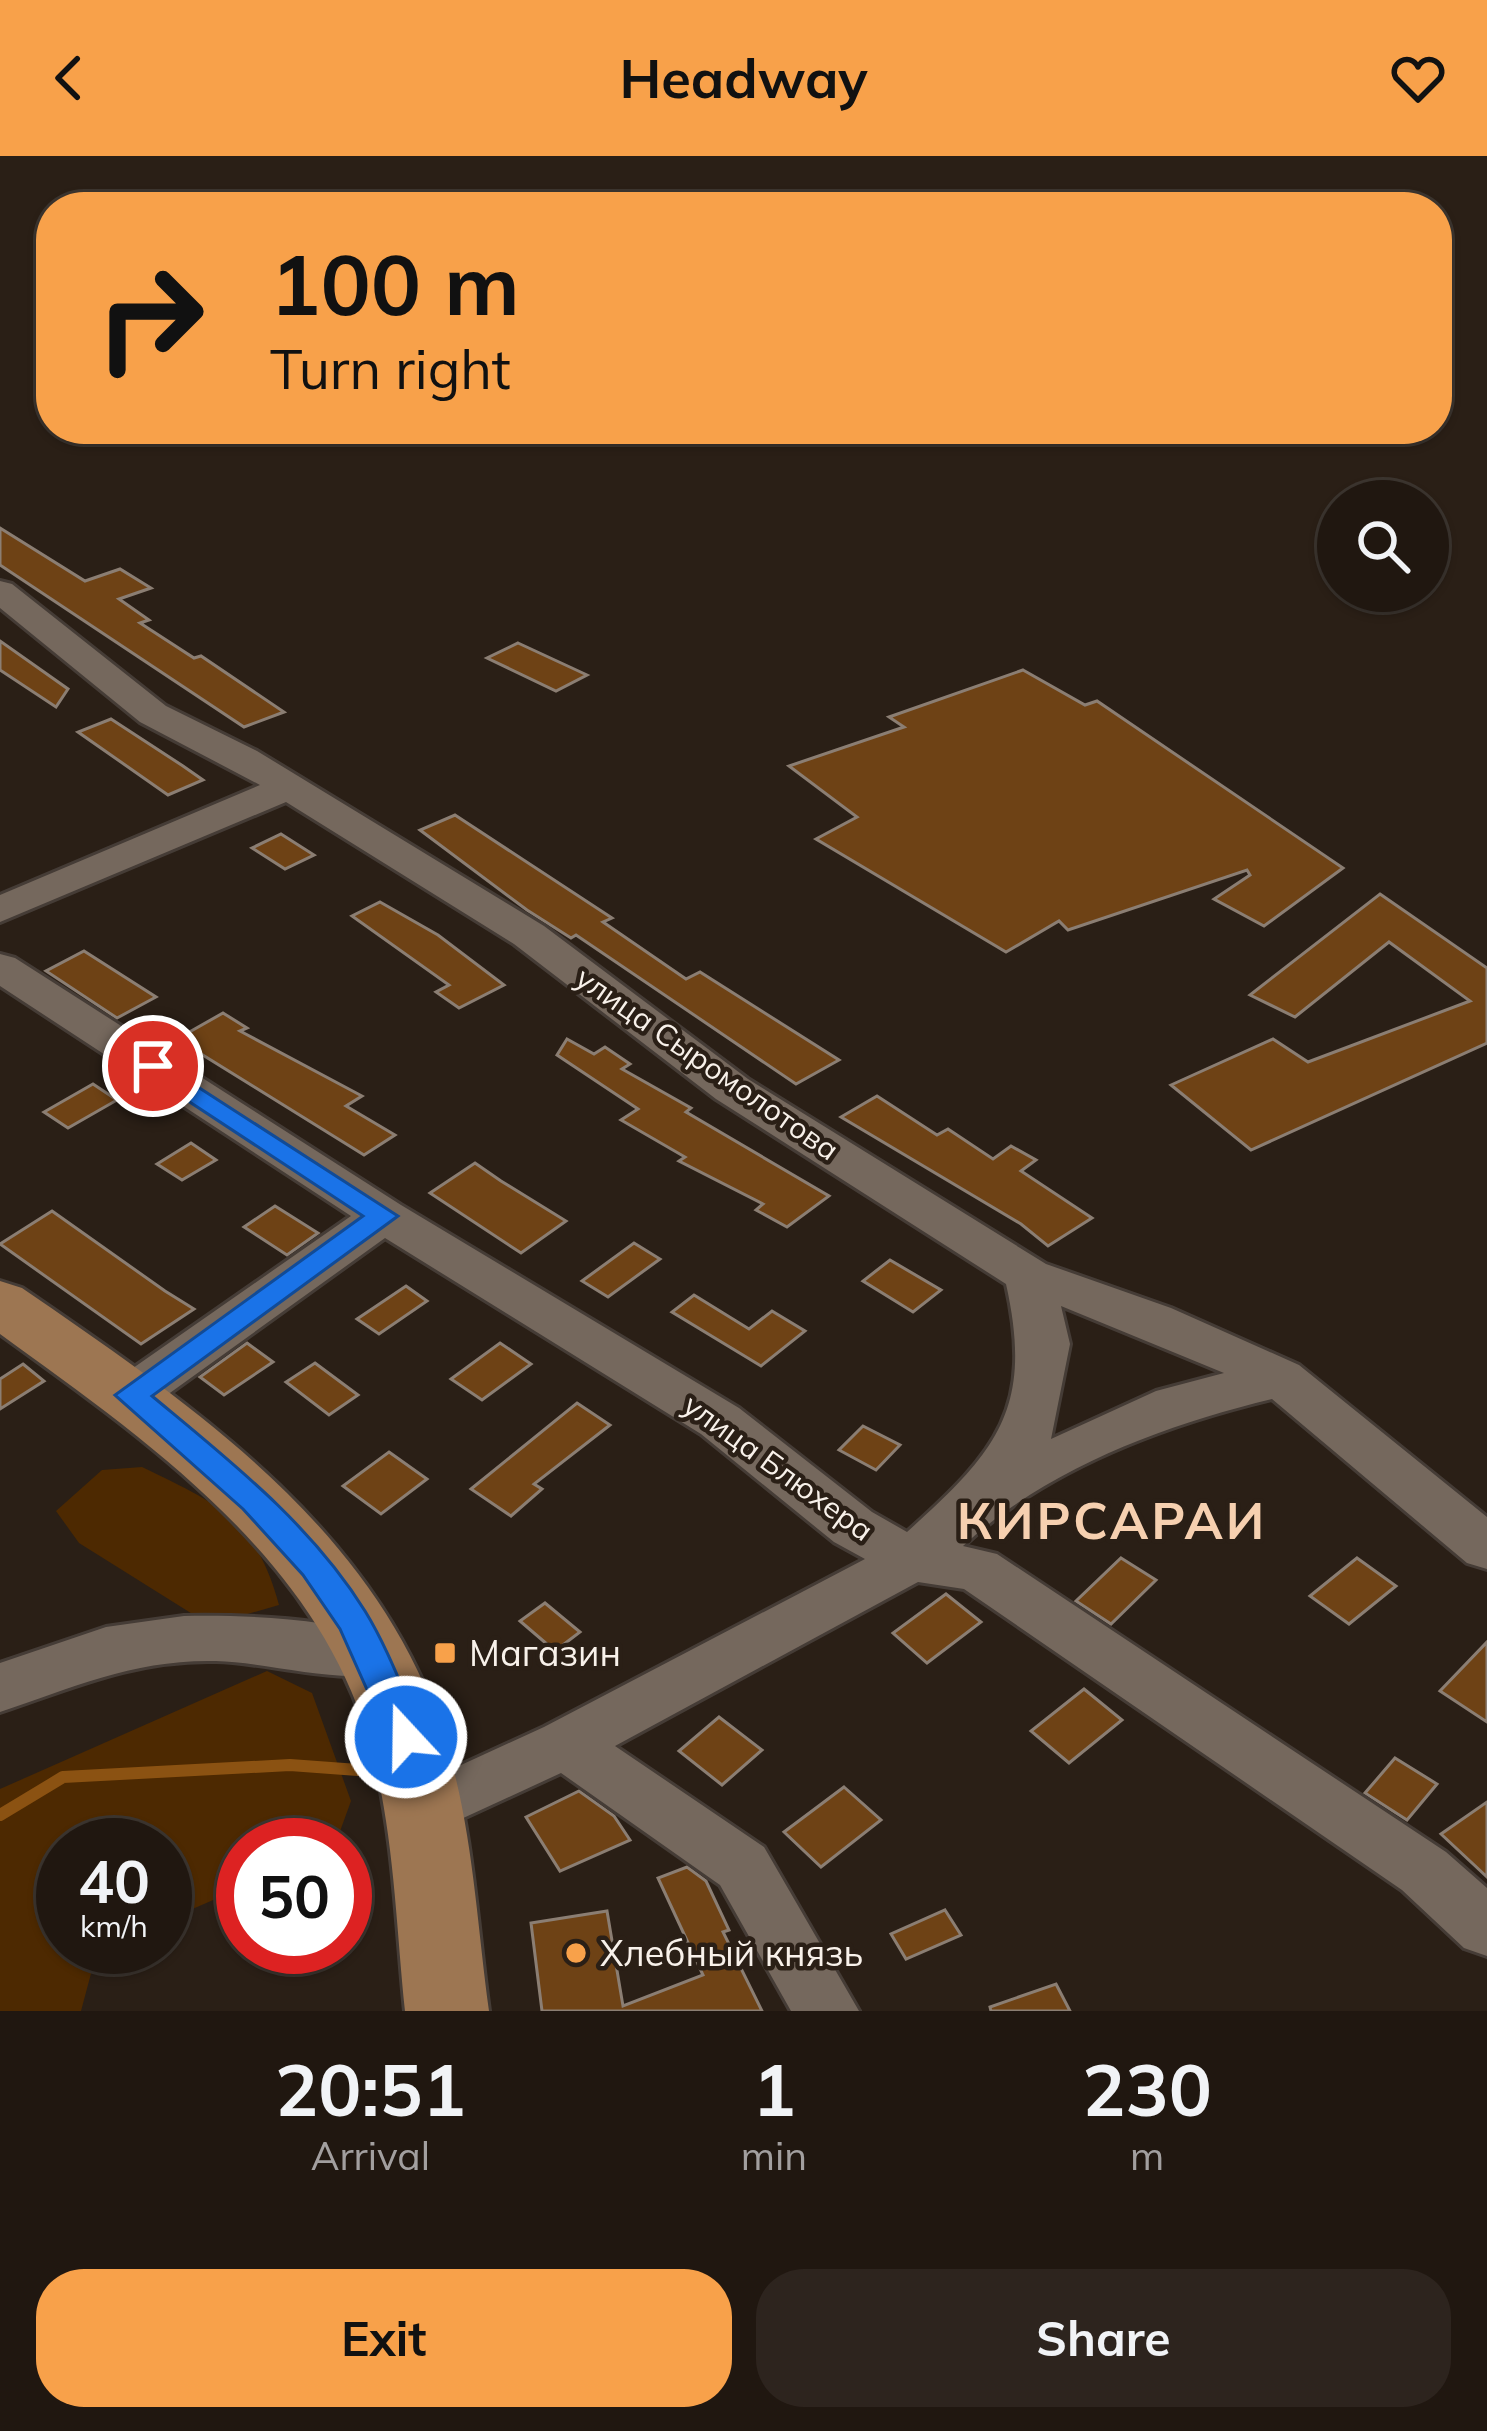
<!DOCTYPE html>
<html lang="en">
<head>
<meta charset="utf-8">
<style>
  body { margin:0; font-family:Mulish,sans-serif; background:#2d241e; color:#f1f3f6; height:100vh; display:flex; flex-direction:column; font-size:45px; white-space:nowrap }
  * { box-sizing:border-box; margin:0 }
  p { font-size:39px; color:#a29f9f }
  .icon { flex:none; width:66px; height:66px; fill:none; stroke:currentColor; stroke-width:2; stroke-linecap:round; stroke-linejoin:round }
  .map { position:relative; height:1855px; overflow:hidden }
  .details { display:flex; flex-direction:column; background:#201710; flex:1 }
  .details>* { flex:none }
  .guide { position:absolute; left:36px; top:36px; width:1416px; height:252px; border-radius:48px; box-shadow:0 3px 9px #0004,0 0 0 3px #3d3630; background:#f8a14a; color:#111; overflow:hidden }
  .tools { position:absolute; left:1317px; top:324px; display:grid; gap:24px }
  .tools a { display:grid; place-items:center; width:132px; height:132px; border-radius:50%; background:#201710; box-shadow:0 3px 9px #0004,0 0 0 3px #3d3630; font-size:60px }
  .speed { position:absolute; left:36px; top:1662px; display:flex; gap:24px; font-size:60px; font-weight:700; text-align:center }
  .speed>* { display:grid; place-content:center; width:156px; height:156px; border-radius:50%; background:#201710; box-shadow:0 3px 9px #0004,0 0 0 3px #3d3630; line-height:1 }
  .speed small { font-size:30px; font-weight:400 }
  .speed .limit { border:18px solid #d22; background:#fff; color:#111 }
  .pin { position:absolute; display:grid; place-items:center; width:102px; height:102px; color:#fff; margin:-51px; border:6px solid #fff; border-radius:50%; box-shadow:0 3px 12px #0007 }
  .me { position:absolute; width:132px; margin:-66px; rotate:339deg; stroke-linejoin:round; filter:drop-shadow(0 0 9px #0008) }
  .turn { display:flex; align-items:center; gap:42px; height:252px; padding:0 36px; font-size:54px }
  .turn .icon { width:156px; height:156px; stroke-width:2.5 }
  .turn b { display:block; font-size:84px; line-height:102px }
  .eta { display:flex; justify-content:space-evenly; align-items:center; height:204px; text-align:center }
  .eta b { font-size:72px; font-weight:700; line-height:84px }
  .button { display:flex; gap:24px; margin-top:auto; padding:24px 36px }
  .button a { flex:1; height:138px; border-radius:48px; background:#f8a14a; color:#111; font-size:48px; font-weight:700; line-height:138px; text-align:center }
  .button a+a { background:#2d241e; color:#f1f3f6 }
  header { display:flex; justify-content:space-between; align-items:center; height:156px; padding:0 36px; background:#f8a14a; color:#111; font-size:54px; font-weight:700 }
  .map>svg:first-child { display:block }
  .green { fill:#4d2901 }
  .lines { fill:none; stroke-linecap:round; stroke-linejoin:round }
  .stream { stroke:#8b5212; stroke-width:12 }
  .building { fill:#6e4215; stroke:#8b7e73; stroke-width:3 }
  .minor-casing { stroke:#453c36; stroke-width:6 }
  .major-casing { stroke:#453c36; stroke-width:6 }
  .minor { fill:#75685d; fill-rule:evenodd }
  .major { fill:#9d7652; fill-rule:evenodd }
  .route { fill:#1a73e8; stroke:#114b97; stroke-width:3 }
  .poi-dot { fill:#f8a14a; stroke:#2a1f16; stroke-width:4.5 }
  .labels { text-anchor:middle; stroke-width:9; stroke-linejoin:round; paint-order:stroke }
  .street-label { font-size:30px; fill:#f8f1ea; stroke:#2a1f16 }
  .near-poi-label { font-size:36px; fill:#f8f1ea; stroke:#2a1f16; text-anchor:start }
  .near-district-label { font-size:51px; font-weight:bold; letter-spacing:3px; fill:#f6d0b0; stroke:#2a1f16 }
</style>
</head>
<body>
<header><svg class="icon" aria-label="back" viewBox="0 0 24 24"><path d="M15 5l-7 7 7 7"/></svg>Headway<svg class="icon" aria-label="heart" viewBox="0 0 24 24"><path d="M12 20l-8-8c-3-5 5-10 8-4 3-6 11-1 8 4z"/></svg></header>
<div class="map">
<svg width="1487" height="1855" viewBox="0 0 1487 1855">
  <rect width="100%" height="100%" fill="#2a1f16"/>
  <g class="green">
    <path d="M 142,1311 C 217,1347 256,1364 279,1449 L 244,1459 L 194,1459 L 79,1387 L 56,1355 L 102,1314 Z"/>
    <path d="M 267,1515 L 312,1537 L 351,1645 L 335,1689 L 243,1689 L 243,1731 L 165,1765 L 165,1689 L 63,1689 L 63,1791 L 105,1791 L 97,1795 L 81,1855 L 0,1855 L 0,1633 Z"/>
  </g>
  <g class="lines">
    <path class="stream" d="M 0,1659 L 63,1621 L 290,1609 L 385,1616"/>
  </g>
  <g class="building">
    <path d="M 0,372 L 85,425 L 120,413 L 151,432 L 119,443 L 149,464 L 140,467 L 194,502 L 201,500 L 284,556 L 244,571 L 0,409 Z"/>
    <path d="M 0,485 L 68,533 L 56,551 L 0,514 Z"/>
    <path d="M 518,487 L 587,519 L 556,535 L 487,502 Z"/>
    <path d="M 1023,514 L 1085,549 L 1097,545 L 1343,712 L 1264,770 L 1214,743 L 1250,719 L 1247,714 L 1068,774 L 1059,765 L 1006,796 L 816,683 L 857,661 L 789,610 L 904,571 L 889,561 Z"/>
    <path d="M 111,563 L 183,610 L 203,624 L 168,639 L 78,576 Z"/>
    <path d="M 455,659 L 612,762 L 603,766 L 686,823 L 700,816 L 839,904 L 796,928 L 576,779 L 571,782 L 527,754 L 420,674 Z"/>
    <path d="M 281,678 L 314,699 L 285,713 L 252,692 Z"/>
    <path d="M 1380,738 L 1487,812 L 1487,887 L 1251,994 L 1171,929 L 1273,883 L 1308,906 L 1470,845 L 1389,786 L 1295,861 L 1250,839 Z"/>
    <path d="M 380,746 L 438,779 L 504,829 L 459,852 L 436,836 L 449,829 L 352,760 Z"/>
    <path d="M 84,795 L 156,841 L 117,862 L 46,815 Z"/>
    <path d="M 223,857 L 247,872 L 240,875 L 362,940 L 346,950 L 395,979 L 364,999 L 177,883 Z"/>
    <path d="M 567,883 L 594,898 L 605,891 L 630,908 L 622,913 L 691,952 L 686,956 L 829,1040 L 787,1071 L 756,1054 L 763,1048 L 679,1005 L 685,1001 L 621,964 L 638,953 L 557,899 Z"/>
    <path d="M 93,928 L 117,944 L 68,972 L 44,956 Z"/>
    <path d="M 877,940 L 937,979 L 948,973 L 993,1003 L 1011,990 L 1036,1004 L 1021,1015 L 1092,1062 L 1048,1090 L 1021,1068 L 841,961 Z"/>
    <path d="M 191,987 L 216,1004 L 182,1024 L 157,1008 Z"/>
    <path d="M 475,1007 L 501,1025 L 566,1065 L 521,1097 L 430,1037 Z"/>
    <path d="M 275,1050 L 318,1077 L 287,1099 L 244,1071 Z"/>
    <path d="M 52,1055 L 165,1135 L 194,1153 L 141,1188 L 0,1088 Z"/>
    <path d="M 634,1087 L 660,1103 L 608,1141 L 582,1125 Z"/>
    <path d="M 890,1104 L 941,1134 L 913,1156 L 863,1125 Z"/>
    <path d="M 406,1130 L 427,1145 L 379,1178 L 357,1163 Z"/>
    <path d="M 694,1139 L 749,1173 L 772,1155 L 805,1175 L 761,1210 L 672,1156 Z"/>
    <path d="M 247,1187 L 273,1206 L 224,1239 L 200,1221 Z"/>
    <path d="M 500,1187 L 531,1208 L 482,1244 L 451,1223 Z"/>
    <path d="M 315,1207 L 358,1239 L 329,1259 L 286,1226 Z"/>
    <path d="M 23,1208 L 44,1225 L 0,1253 L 0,1223 Z"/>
    <path d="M 577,1247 L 610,1269 L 534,1328 L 542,1333 L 511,1360 L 471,1333 Z"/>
    <path d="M 863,1270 L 900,1289 L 876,1314 L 839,1294 Z"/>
    <path d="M 389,1296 L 427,1323 L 381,1358 L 343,1330 Z"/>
    <path d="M 1121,1402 L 1156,1424 L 1111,1468 L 1076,1445 Z"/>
    <path d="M 1357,1402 L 1396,1430 L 1349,1468 L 1310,1440 Z"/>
    <path d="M 946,1438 L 981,1466 L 927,1507 L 893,1477 Z"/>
    <path d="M 545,1447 L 580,1476 L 555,1495 L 520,1465 Z"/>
    <path d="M 1487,1486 L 1487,1566 L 1440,1535 Z"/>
    <path d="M 1084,1533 L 1122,1564 L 1069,1607 L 1031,1575 Z"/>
    <path d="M 719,1561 L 762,1594 L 722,1629 L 679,1595 Z"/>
    <path d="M 1395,1602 L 1437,1628 L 1407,1664 L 1365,1637 Z"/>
    <path d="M 844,1631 L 881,1664 L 821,1711 L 784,1676 Z"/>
    <path d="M 579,1635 L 614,1660 L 630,1684 L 560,1715 L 526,1661 Z"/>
    <path d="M 1487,1646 L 1487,1721 L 1441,1678 Z"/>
    <path d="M 687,1711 L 706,1725 L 729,1774 L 723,1776 L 762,1855 L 542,1855 L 531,1767 L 607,1755 L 623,1850 L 703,1819 L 658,1722 Z"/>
    <path d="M 945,1754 L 961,1779 L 906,1803 L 891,1778 Z"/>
    <path d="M 1056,1828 L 1070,1855 L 991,1855 L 990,1851 Z"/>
  </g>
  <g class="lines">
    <g class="minor-casing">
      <g id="minor">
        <path d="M 0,425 L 12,428 L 166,550 L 257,595 L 544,770 L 748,923 L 1046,1108 L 1171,1152 L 1299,1209 L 1487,1361 L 1487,1413 L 1467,1407 L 1272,1243 C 1164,1269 1046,1313 963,1390 L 997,1398 L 1446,1696 L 1487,1732 L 1487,1800 L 1464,1792 L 1402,1734 L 964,1433 L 918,1426 L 615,1590 L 764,1691 L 859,1855 L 791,1855 L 720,1729 L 561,1617 L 422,1681 L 400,1673 L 391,1655 L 400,1637 L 544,1571 L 865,1403 L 834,1386 L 701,1278 L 385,1082 L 149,1252 L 131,1258 L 113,1252 L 105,1239 L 113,1226 L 351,1060 L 0,830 L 0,798 L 15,802 L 401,1049 L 739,1252 L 872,1356 L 907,1376 C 997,1295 1034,1253 1006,1128 L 716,943 L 514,788 L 286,646 L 0,766 L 0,739 L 260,629 L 140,566 L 0,452 ZM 1061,1150 L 1224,1217 L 1156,1235 L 1051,1283 L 1070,1188 Z"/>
        <path d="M 184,1460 C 251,1459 326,1462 390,1483 L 399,1499 L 390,1515 C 345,1530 267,1506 216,1505 C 136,1503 74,1531 0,1556 L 0,1507 L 106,1471 Z"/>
      </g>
    </g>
    <g class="major-casing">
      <path id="major" d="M 0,1125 L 22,1132 C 197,1252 384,1378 448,1593 C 473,1678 477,1768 489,1855 L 405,1855 C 396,1768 394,1677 371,1592 C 321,1405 149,1286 0,1178 Z"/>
    </g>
    <use href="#minor" class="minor"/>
    <use href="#major" class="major"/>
  </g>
  <path class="route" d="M 153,902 L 398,1060 L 152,1240 C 230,1305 311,1368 365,1455 C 389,1494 405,1540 424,1581 L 418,1592 L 406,1596 L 393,1592 L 340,1473 L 303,1419 L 243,1353 L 115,1239 L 363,1060 L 144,916 L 140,910 Z"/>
  <g class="poi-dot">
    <rect x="433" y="1485" width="24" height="24" rx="6"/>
    <circle cx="576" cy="1797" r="12"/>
  </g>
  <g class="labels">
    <g class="street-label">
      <text transform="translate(707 908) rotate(35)" y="10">улица Сыромолотова</text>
      <text transform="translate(778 1312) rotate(36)" y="10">улица Блюхера</text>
    </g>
    <g class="near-poi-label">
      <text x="469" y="1510">Магазин</text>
      <text x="600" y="1810">Хлебный князь</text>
    </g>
    <g class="near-district-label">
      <text x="1112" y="1383">КИРСАРАИ</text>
    </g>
  </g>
</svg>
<div class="tools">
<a><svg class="icon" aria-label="search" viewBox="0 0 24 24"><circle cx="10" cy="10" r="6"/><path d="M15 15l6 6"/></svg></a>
</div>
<div class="speed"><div>40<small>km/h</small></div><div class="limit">50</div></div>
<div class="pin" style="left:153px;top:910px;background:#d93025"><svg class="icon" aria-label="arrive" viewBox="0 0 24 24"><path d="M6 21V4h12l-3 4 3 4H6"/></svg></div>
<svg class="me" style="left:406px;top:1581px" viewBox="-20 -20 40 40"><circle r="17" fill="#1a73e8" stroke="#fff" stroke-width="3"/><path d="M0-11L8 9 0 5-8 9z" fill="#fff"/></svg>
<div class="guide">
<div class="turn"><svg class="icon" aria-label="right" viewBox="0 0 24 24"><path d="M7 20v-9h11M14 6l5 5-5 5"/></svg><div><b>100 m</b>Turn right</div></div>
</div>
</div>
<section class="details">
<div class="eta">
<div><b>20:51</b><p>Arrival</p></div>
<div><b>1</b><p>min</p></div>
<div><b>230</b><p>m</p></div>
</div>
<div class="button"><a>Exit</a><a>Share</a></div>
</section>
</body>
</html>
